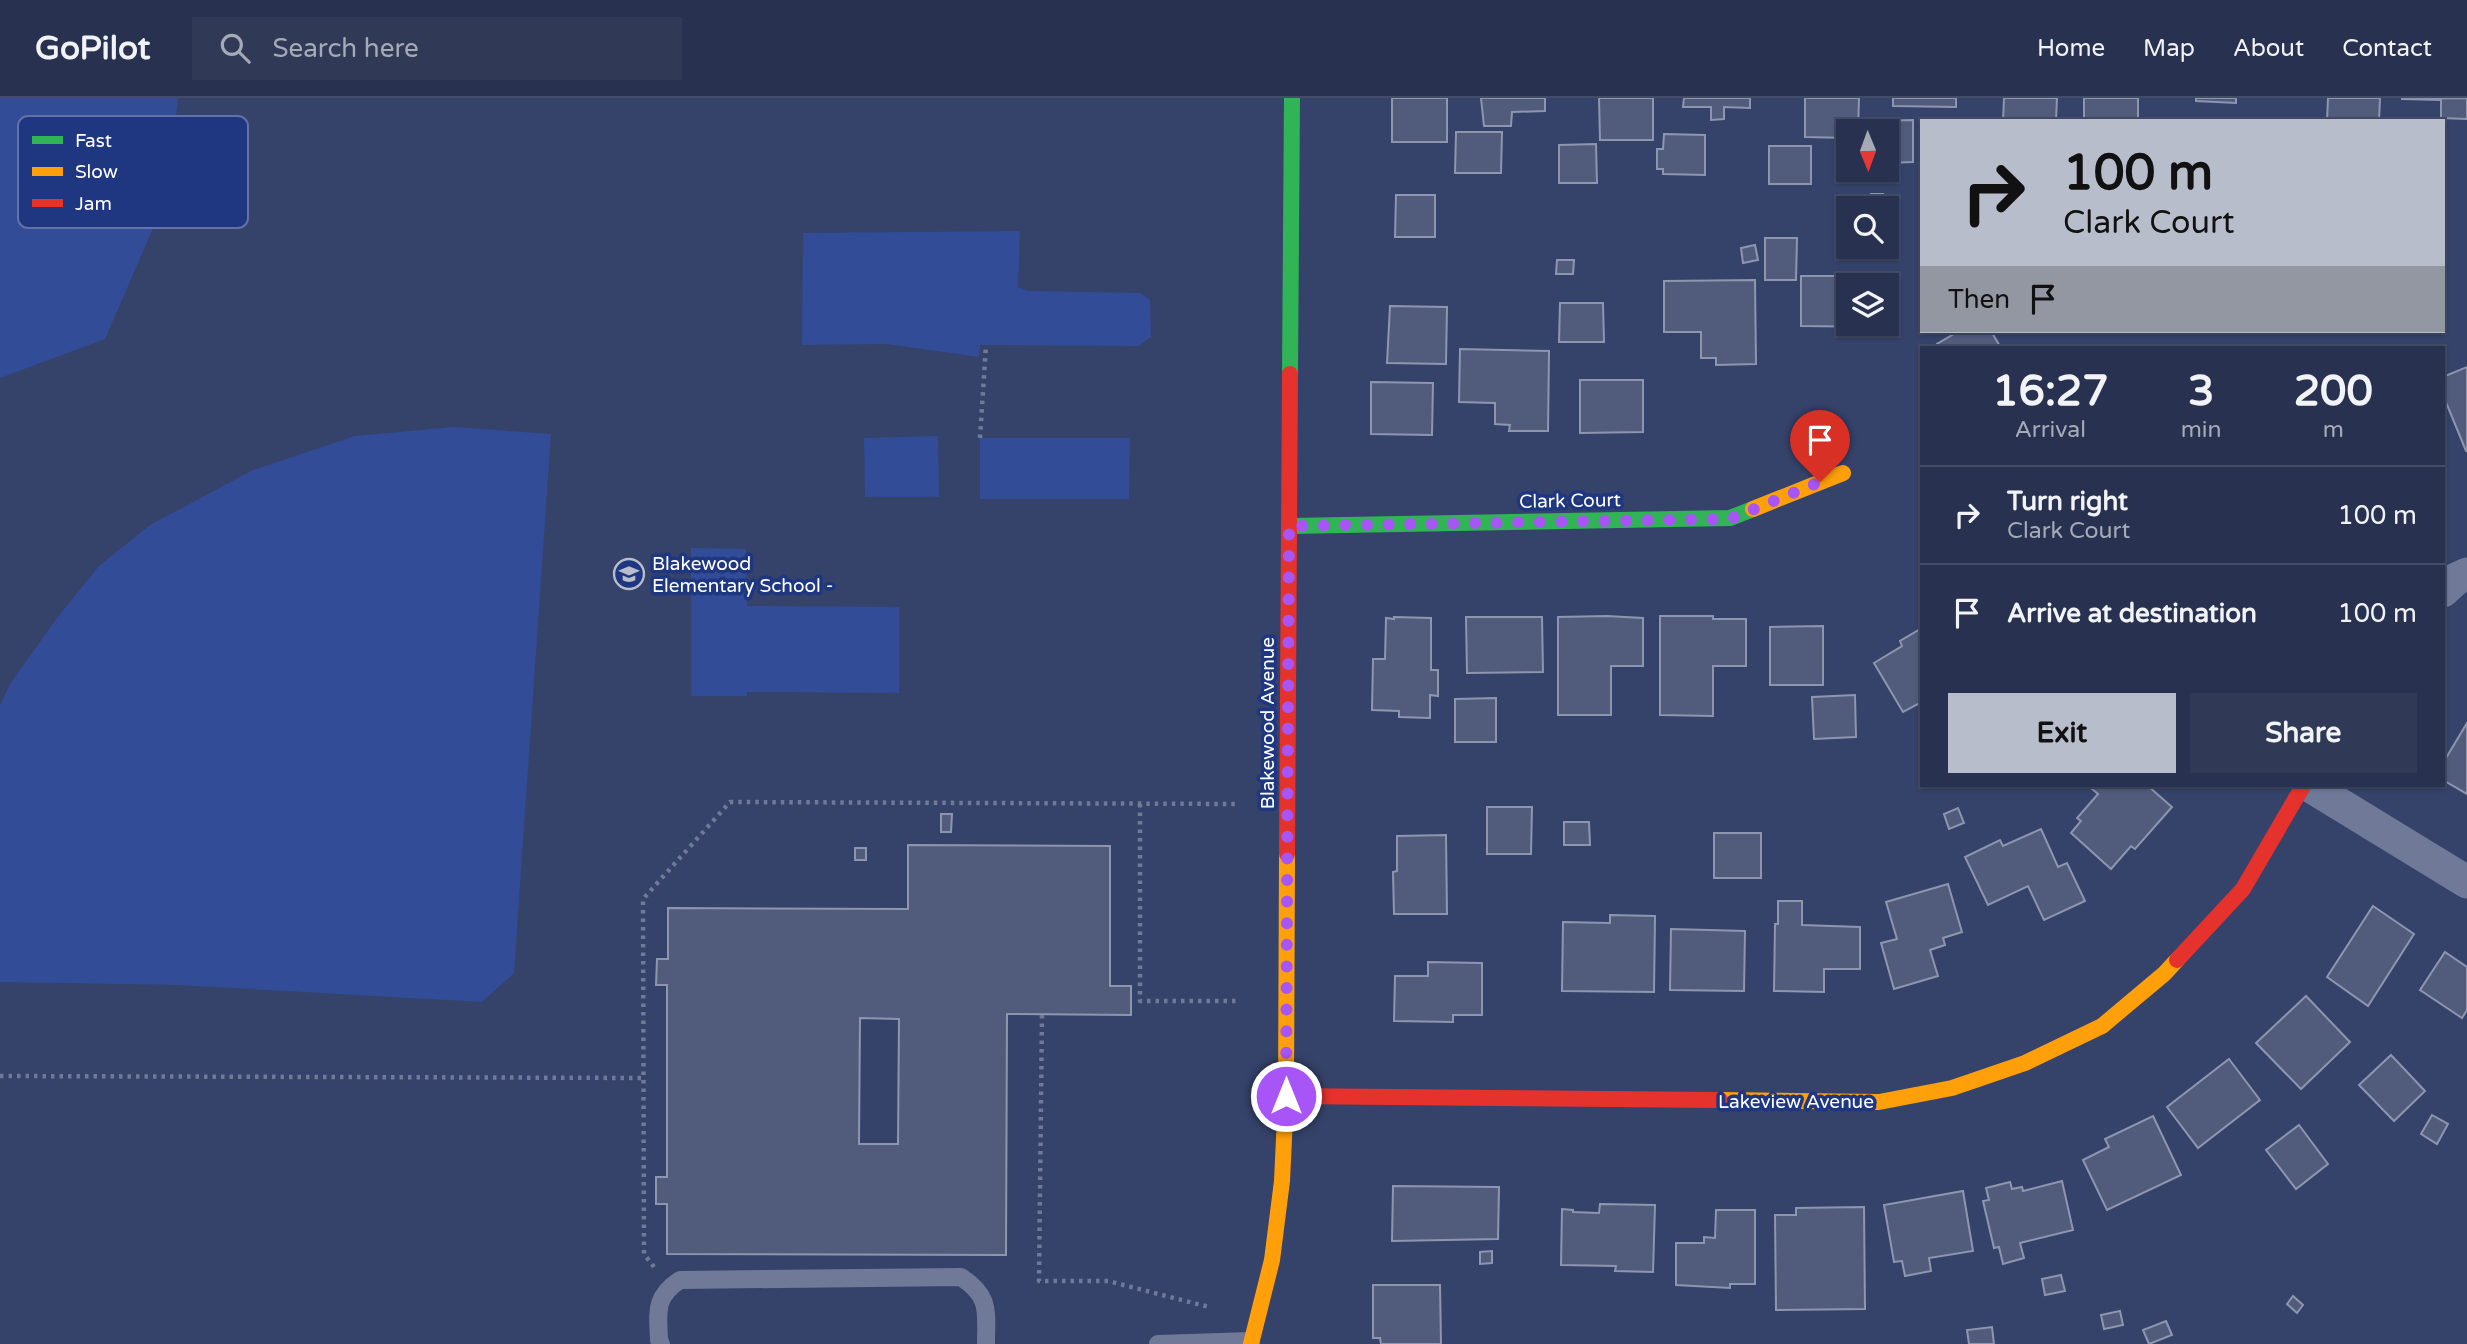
<!DOCTYPE html>
<html lang="en">
<head>
<meta charset="utf-8">
<style>
  body { margin:0; font-family:"Varela Round",sans-serif; background:#303a57; color:#f1f3f6; height:100vh; display:flex; flex-direction:column; font-size:26px; white-space:nowrap }
  * { box-sizing:border-box; margin:0 }
  p { font-size:23px; color:#a5aab7 }
  .icon { flex:none; width:38px; height:38px; fill:none; stroke:currentColor; stroke-width:2; stroke-linecap:round; stroke-linejoin:round }
  .map { position:relative; flex:1; overflow:hidden }
  .panel { position:absolute; left:1920px; top:248px; width:525px; height:441px; display:flex; flex-direction:column; background:#283250; border-radius:0px; box-shadow:0 2px 5px #0004,0 0 0 2px #444d67 }
  .panel>* { flex:none }
  .hud { position:absolute; left:1920px; top:21px; width:525px; height:214px; border-radius:0px; box-shadow:0 2px 5px #0004,0 0 0 2px #444d67; background:#b8bdcb; color:#111; overflow:hidden }
  .needle { width:46px; rotate:179deg }
  .controls { position:absolute; left:1836px; top:21px; display:grid; gap:14px }
  .controls a { display:grid; place-items:center; width:63px; height:63px; border-radius:0px; background:#283250; box-shadow:0 2px 5px #0004,0 0 0 2px #444d67; font-size:35px }
  .pin { position:absolute; display:grid; place-items:center; width:60px; height:60px; color:#fff; margin:-72px -30px; border-radius:50% 50% 50% 0; rotate:-45deg; box-shadow:0 0 7px #0007 }
  .pin .icon { rotate:45deg }
  .me { position:absolute; width:77px; margin:-38px; rotate:0deg; stroke-linejoin:round; filter:drop-shadow(0 0 5px #0008) }
  .turn { display:flex; align-items:center; gap:24px; height:147px; padding:0 28px; font-size:32px }
  .turn .icon { width:91px; height:91px; stroke-width:2.5 }
  .turn b { display:block; font-size:49px; line-height:60px }
  .then { display:flex; align-items:center; height:66px; padding:0 28px; background:#0003; gap:14px; font-size:26px }
  .eta { display:flex; justify-content:space-evenly; align-items:center; height:119px; text-align:center }
  .eta b { font-size:42px; font-weight:800; line-height:49px }
  .cta { display:flex; gap:14px; margin-top:auto; padding:14px 28px }
  .cta a { flex:1; height:80px; border-radius:0px; background:#b8bdcb; color:#111; font-size:28px; font-weight:800; line-height:80px; text-align:center }
  .cta a+a { background:#303a57; color:#f1f3f6 }
  ul { padding:0; list-style:none }
  li { display:flex; align-items:center; gap:21px; height:98px; padding:0 28px; border-top:2px solid #444d67 }
  li div { flex:1 }
  li b { display:block; font-size:26px }
  li em { font-style:normal }
  header { display:flex; align-items:center; gap:42px; box-sizing:border-box; height:98px; padding:0 35px; background:#283250; border-bottom:2px solid #444d67 }
  header strong { font-size:33px }
  nav { display:flex; gap:38px; margin-inline-start:auto; font-size:24px }
  .search { width:490px; height:63px; background:#303a57; display:flex; align-items:center; gap:18px; box-sizing:border-box; padding:0 24px; border-radius:0px; color:#a5aab7; font-size:26px }
  .map>svg:first-child { display:block }
  .green { fill:#334c97 }
  .building { fill:#515b7c; stroke:#8e96af; stroke-width:2; fill-rule:evenodd }
  .lines { fill:none; stroke-linecap:round; stroke-linejoin:round }
  .path { stroke:#707998; stroke-width:4.5; stroke-dasharray:3.5 5; stroke-linecap:butt }
  .lane { stroke:#707998; stroke-width:18 }
  .street { stroke:#707998; stroke-width:33 }
  .fast { stroke:#30b455; stroke-width:16 }
  .slow { stroke:#ff9f0a; stroke-width:16 }
  .jam { stroke:#e5322d; stroke-width:16 }
  .route { stroke:#a855f7; stroke-width:12; stroke-dasharray:0 21.6 }
  .labels { text-anchor:middle; stroke-width:7; stroke-linejoin:round; paint-order:stroke }
  .street-label { font-size:19px; fill:#fff; stroke:#1f3680 }
  .poi-label { font-size:19px; fill:#fff; stroke:#1f3680; text-anchor:start }
  .key { fill:#1f3680; stroke:#6272a6; stroke-width:2 }
  .key-label { font-size:19px; fill:#fff }
</style>
</head>
<body>
<header>
<strong>GoPilot</strong>
<div class="search"><svg class="icon" aria-label="search" viewBox="0 0 24 24"><circle cx="10" cy="10" r="6"/><path d="M15 15l6 6"/></svg>Search here</div>
<nav><a>Home</a><a>Map</a><a>About</a><a>Contact</a></nav>
</header>
<div class="map">
<svg width="2467" height="1246" viewBox="0 0 2467 1246">
  <rect width="100%" height="100%" fill="#35426a"/>
  <g class="green">
    <path d="M 0,0 L 178,0 L 168,96 L 105,241 L 0,280 Z"/>
    <path d="M 1020,133 L 1018,189 L 1028,193 L 1140,195 L 1150,202 L 1151,239 L 1138,248 L 980,247 L 979,259 L 887,246 L 802,247 L 803,135 Z"/>
    <path d="M 453,329 L 551,336 L 514,875 L 482,904 L 178,887 L 0,884 L 0,607 L 10,586 L 57,520 L 99,468 L 150,427 L 253,372 L 355,338 Z"/>
    <path d="M 938,338 L 939,399 L 865,399 L 864,340 Z"/>
    <path d="M 980,340 L 1130,340 L 1129,401 L 980,401 Z"/>
    <path d="M 691,450 L 746,451 L 747,508 L 899,509 L 899,595 L 747,594 L 747,598 L 691,598 Z"/>
  </g>
  <g class="building">
    <rect x="1392" y="0" width="55" height="44"/>
    <path d="M 1481,0 L 1545,0 L 1545,13 L 1512,14 L 1511,28 L 1484,28 Z"/>
    <path d="M 1599,0 L 1653,0 L 1653,42 L 1600,42 Z"/>
    <path d="M 1684,0 L 1750,0 L 1750,10 L 1724,9 L 1724,21 L 1711,22 L 1711,9 L 1683,9 Z"/>
    <path d="M 1805,0 L 1859,0 L 1858,33 L 1848,33 L 1848,40 L 1805,39 Z"/>
    <path d="M 1893,0 L 1956,0 L 1956,9 L 1893,8 Z"/>
    <path d="M 2004,0 L 2057,0 L 2056,23 L 2003,23 Z"/>
    <rect x="2084" y="0" width="54" height="23"/>
    <path d="M 2196,0 L 2236,0 L 2236,5 L 2196,3 Z"/>
    <path d="M 2328,0 L 2380,0 L 2379,23 L 2327,23 Z"/>
    <path d="M 2467,0 L 2467,21 L 2441,20 L 2441,2 L 2401,1 Z"/>
    <path d="M 1913,22 L 1913,64 L 1886,65 L 1886,33 L 1870,33 L 1870,23 Z"/>
    <path d="M 1456,34 L 1502,34 L 1501,75 L 1455,75 Z"/>
    <path d="M 1664,36 L 1705,37 L 1705,77 L 1663,76 L 1663,71 L 1657,71 L 1657,51 L 1663,51 Z"/>
    <path d="M 1596,46 L 1597,85 L 1559,85 L 1559,47 Z"/>
    <rect x="1769" y="48" width="42" height="38"/>
    <rect x="1871" y="96" width="12" height="14"/>
    <path d="M 1396,97 L 1435,97 L 1435,139 L 1395,139 Z"/>
    <path d="M 1765,140 L 1797,140 L 1796,182 L 1765,182 Z"/>
    <path d="M 1755,147 L 1758,162 L 1743,165 L 1741,150 Z"/>
    <path d="M 1557,162 L 1574,162 L 1573,176 L 1556,176 Z"/>
    <path d="M 1801,178 L 1883,178 L 1883,187 L 1848,187 L 1848,226 L 1883,226 L 1883,229 L 1801,228 Z"/>
    <path d="M 1755,182 L 1756,266 L 1716,267 L 1716,260 L 1701,260 L 1701,234 L 1664,234 L 1664,183 Z"/>
    <path d="M 1560,205 L 1603,205 L 1604,244 L 1559,244 Z"/>
    <path d="M 1390,208 L 1447,209 L 1446,266 L 1387,265 Z"/>
    <path d="M 1959,233 L 1991,233 L 2001,250 L 1939,250 L 1937,246 Z"/>
    <path d="M 1460,251 L 1549,253 L 1548,333 L 1509,333 L 1510,327 L 1495,326 L 1495,305 L 1459,304 Z"/>
    <path d="M 2467,269 L 2467,353 L 2466,353 L 2443,297 L 2443,283 L 2446,281 L 2445,278 Z"/>
    <path d="M 1580,282 L 1643,282 L 1643,334 L 1580,335 Z"/>
    <path d="M 1371,284 L 1433,285 L 1432,337 L 1371,336 Z"/>
    <path d="M 1607,518 L 1643,520 L 1643,568 L 1611,568 L 1611,617 L 1558,617 L 1558,519 Z"/>
    <path d="M 1660,518 L 1713,518 L 1713,521 L 1746,521 L 1746,568 L 1713,568 L 1713,618 L 1660,617 Z"/>
    <path d="M 1394,519 L 1431,520 L 1431,572 L 1438,572 L 1438,598 L 1430,597 L 1430,620 L 1399,619 L 1399,613 L 1372,612 L 1373,561 L 1385,561 L 1386,520 L 1394,521 Z"/>
    <path d="M 1466,519 L 1542,519 L 1543,574 L 1467,575 Z"/>
    <path d="M 1823,528 L 1823,587 L 1770,587 L 1770,529 Z"/>
    <path d="M 1922,530 L 1922,604 L 1903,614 L 1874,565 L 1902,548 L 1900,543 Z"/>
    <path d="M 1855,597 L 1856,639 L 1814,641 L 1812,599 Z"/>
    <path d="M 1496,600 L 1496,644 L 1455,644 L 1455,601 Z"/>
    <path d="M 2467,625 L 2467,696 L 2443,682 L 2443,665 Z"/>
    <path d="M 2093,688 L 2148,688 L 2172,709 L 2135,751 L 2131,748 L 2111,771 L 2071,735 L 2081,723 L 2077,720 L 2098,696 L 2091,690 Z"/>
    <path d="M 1487,709 L 1532,709 L 1531,756 L 1487,756 Z"/>
    <path d="M 1958,710 L 1964,725 L 1949,731 L 1944,716 Z"/>
    <path d="M 941,716 L 952,716 L 951,734 L 941,734 Z"/>
    <path d="M 1564,724 L 1589,724 L 1590,747 L 1564,747 Z"/>
    <path d="M 2041,731 L 2058,769 L 2067,765 L 2085,803 L 2044,822 L 2028,788 L 1988,807 L 1965,759 L 2000,742 L 2003,748 Z"/>
    <rect x="1714" y="735" width="47" height="45"/>
    <path d="M 1446,737 L 1447,816 L 1394,816 L 1393,774 L 1397,773 L 1397,738 Z"/>
    <path d="M 908,747 L 1110,748 L 1110,888 L 1131,888 L 1131,917 L 1007,916 L 1006,1157 L 667,1156 L 667,1106 L 656,1106 L 656,1079 L 667,1079 L 667,887 L 656,887 L 657,861 L 668,861 L 668,810 L 908,811 ZM 860,920 L 899,921 L 898,1046 L 859,1046 Z"/>
    <rect x="855" y="750" width="11" height="12"/>
    <path d="M 1948,786 L 1962,834 L 1943,840 L 1945,847 L 1930,852 L 1938,878 L 1894,891 L 1881,845 L 1897,841 L 1886,804 Z"/>
    <path d="M 1778,803 L 1802,803 L 1802,827 L 1860,829 L 1860,871 L 1824,871 L 1824,894 L 1774,893 L 1775,826 L 1778,826 Z"/>
    <path d="M 2373,808 L 2414,836 L 2368,908 L 2327,879 Z"/>
    <path d="M 1610,817 L 1655,818 L 1654,894 L 1562,893 L 1563,824 L 1610,825 Z"/>
    <path d="M 1671,831 L 1745,833 L 1744,893 L 1670,892 Z"/>
    <path d="M 2445,854 L 2467,869 L 2467,912 L 2462,920 L 2420,892 Z"/>
    <path d="M 1428,864 L 1482,865 L 1482,917 L 1453,917 L 1453,924 L 1394,923 L 1395,878 L 1428,878 Z"/>
    <path d="M 2306,898 L 2350,944 L 2301,991 L 2256,945 Z"/>
    <path d="M 2391,957 L 2425,993 L 2394,1023 L 2359,987 Z"/>
    <path d="M 2229,961 L 2260,1002 L 2198,1050 L 2167,1009 Z"/>
    <path d="M 2432,1017 L 2448,1026 L 2437,1046 L 2421,1036 Z"/>
    <path d="M 2153,1018 L 2181,1077 L 2107,1112 L 2083,1062 L 2109,1049 L 2105,1041 Z"/>
    <path d="M 2299,1027 L 2328,1066 L 2296,1091 L 2266,1052 Z"/>
    <path d="M 2062,1083 L 2073,1132 L 2020,1145 L 2024,1160 L 2003,1166 L 1999,1149 L 1994,1150 L 1983,1103 L 1989,1102 L 1986,1090 L 2010,1084 L 2012,1091 L 2022,1089 L 2023,1093 Z"/>
    <path d="M 1393,1088 L 1499,1089 L 1498,1141 L 1392,1143 Z"/>
    <path d="M 1963,1093 L 1973,1153 L 1929,1160 L 1931,1173 L 1905,1178 L 1902,1163 L 1894,1164 L 1884,1107 Z"/>
    <path d="M 1600,1106 L 1655,1107 L 1653,1174 L 1615,1173 L 1616,1168 L 1561,1167 L 1562,1111 L 1573,1112 L 1573,1114 L 1599,1115 Z"/>
    <path d="M 1864,1109 L 1865,1211 L 1776,1212 L 1775,1117 L 1796,1117 L 1796,1110 Z"/>
    <path d="M 1716,1112 L 1755,1112 L 1755,1186 L 1730,1186 L 1730,1190 L 1676,1187 L 1676,1145 L 1704,1145 L 1704,1139 L 1715,1140 Z"/>
    <path d="M 1492,1153 L 1492,1165 L 1480,1166 L 1480,1154 Z"/>
    <path d="M 2061,1177 L 2065,1193 L 2045,1197 L 2042,1181 Z"/>
    <path d="M 1373,1187 L 1440,1187 L 1441,1246 L 1381,1246 L 1380,1240 L 1373,1240 Z"/>
    <path d="M 2293,1198 L 2303,1207 L 2297,1215 L 2287,1206 Z"/>
    <path d="M 2120,1213 L 2123,1227 L 2104,1231 L 2101,1217 Z"/>
    <path d="M 2166,1223 L 2172,1237 L 2149,1246 L 2143,1232 Z"/>
    <path d="M 1992,1229 L 1994,1246 L 1969,1246 L 1967,1232 Z"/>
  </g>
  <g class="lines">
    <g class="path">
      <path d="M 980,340 L 986,247"/>
      <path d="M 1140,706 L 1140,903 L 1238,903"/>
      <path d="M 1042,917 L 1039,1183 L 1108,1183 L 1209,1209"/>
      <path d="M 0,978 L 644,980"/>
      <path d="M 654,1169 L 644,1156 L 643,801 L 730,704 L 1237,706"/>
    </g>
    <g class="lane">
      <path d="M 661,1246 L 659,1242 C 658,1214 654,1199 680,1182 L 961,1179 C 991,1199 986,1213 986,1246"/>
      <path d="M 1158,1246 L 1251,1243"/>
    </g>
    <g class="street">
      <path d="M 2443,493 L 2456,481 L 2467,476"/>
      <path d="M 2310,688 L 2467,784"/>
    </g>
    <g class="fast">
      <path d="M 1290,276 L 1292,0"/>
      <path d="M 1289,428 L 1730,420 L 1753,411"/>
    </g>
    <g class="slow">
      <path d="M 1753,411 L 1843,375"/>
      <path d="M 1720,1002 L 1879,1004 L 1952,990 L 2025,965 L 2102,928 L 2164,876 L 2177,862"/>
      <path d="M 1251,1246 L 1272,1162 L 1282,1083 L 1286,998 L 1287,756"/>
    </g>
    <g class="jam">
      <path d="M 1287,756 L 1290,276"/>
      <path d="M 2177,862 L 2243,791 L 2303,688"/>
      <path d="M 1286,998 L 1720,1002"/>
    </g>
  </g>
  <g class="lines">
    <path class="route" d="M 1286,998 L 1289,428 L 1730,421 L 1820,384"/>
  </g>
  <defs>
    <g id="school-ring" transform="scale(1.575)"><circle r="9.5" fill="#1f3680" stroke="#b8bdcb" stroke-width="1.5"/><path d="M0-5L7-2L0 1L-7-2ZM-4 1L0 2.5L4 1V4Q0 6-4 4Z" fill="#b8bdcb"/></g>
  </defs>
  <g fill-rule="evenodd">
    <use href="#school-ring" x="629" y="476"/>
  </g>
  <g class="labels">
    <g class="street-label">
      <text transform="translate(1570 402) rotate(-1)" y="7">Clark Court</text>
      <text transform="translate(1267 625) rotate(-90)" y="7">Blakewood Avenue</text>
      <text x="1796" y="1010">Lakeview Avenue</text>
    </g>
    <g class="poi-label">
      <text x="652" y="472">Blakewood<tspan x="652" dy="22">Elementary School -</tspan></text>
    </g>
  </g>
  <rect x="18" y="18" width="230" height="112" rx="10" class="key"/>
  <rect x="32" y="38" width="31" height="8" fill="#30b455"/>
  <rect x="32" y="69" width="31" height="9" fill="#ff9f0a"/>
  <rect x="32" y="101" width="31" height="8" fill="#e5322d"/>
  <g class="key-label">
    <text x="75" y="49">Fast</text>
    <text x="75" y="80">Slow</text>
    <text x="75" y="112">Jam</text>
  </g>
</svg>
<div class="controls">
<a><svg class="needle" viewBox="-14 -14 28 28"><path d="M0-13l5 13h-10z" fill="#e53935"/><path d="M0 13l5-13h-10z" fill="#a5aab7"/></svg></a>
<a><svg class="icon" aria-label="search" viewBox="0 0 24 24"><circle cx="10" cy="10" r="6"/><path d="M15 15l6 6"/></svg></a>
<a><svg class="icon" aria-label="layers" viewBox="0 0 24 24"><path d="M12 4l9 5-9 5-9-5zM3 14l9 5 9-5"/></svg></a>
</div>
<div class="pin" style="left:1820px;top:384px;background:#d93025"><svg class="icon" aria-label="arrive" viewBox="0 0 24 24"><path d="M6 21V4h12l-3 4 3 4H6"/></svg></div>
<svg class="me" style="left:1286px;top:998px" viewBox="-20 -20 40 40"><circle r="17" fill="#a855f7" stroke="#fff" stroke-width="3"/><path d="M0-11L8 9 0 5-8 9z" fill="#fff"/></svg>
<div class="hud">
<div class="turn"><svg class="icon" aria-label="right" viewBox="0 0 24 24"><path d="M7 20v-9h11M14 6l5 5-5 5"/></svg><div><b>100 m</b>Clark Court</div></div>
<div class="then">Then<svg class="icon" aria-label="arrive" viewBox="0 0 24 24"><path d="M6 21V4h12l-3 4 3 4H6"/></svg></div>
</div>
<section class="panel">
<div class="eta">
<div><b>16:27</b><p>Arrival</p></div>
<div><b>3</b><p>min</p></div>
<div><b>200</b><p>m</p></div>
</div>
<ul>
<li><svg class="icon" aria-label="right" viewBox="0 0 24 24"><path d="M7 20v-9h11M14 6l5 5-5 5"/></svg><div><b>Turn right</b><p>Clark Court</p></div><em>100 m</em></li>
<li><svg class="icon" aria-label="arrive" viewBox="0 0 24 24"><path d="M6 21V4h12l-3 4 3 4H6"/></svg><div><b>Arrive at destination</b></div><em>100 m</em></li>
</ul>
<div class="cta"><a>Exit</a><a>Share</a></div>
</section>
</div>
</body>
</html>
